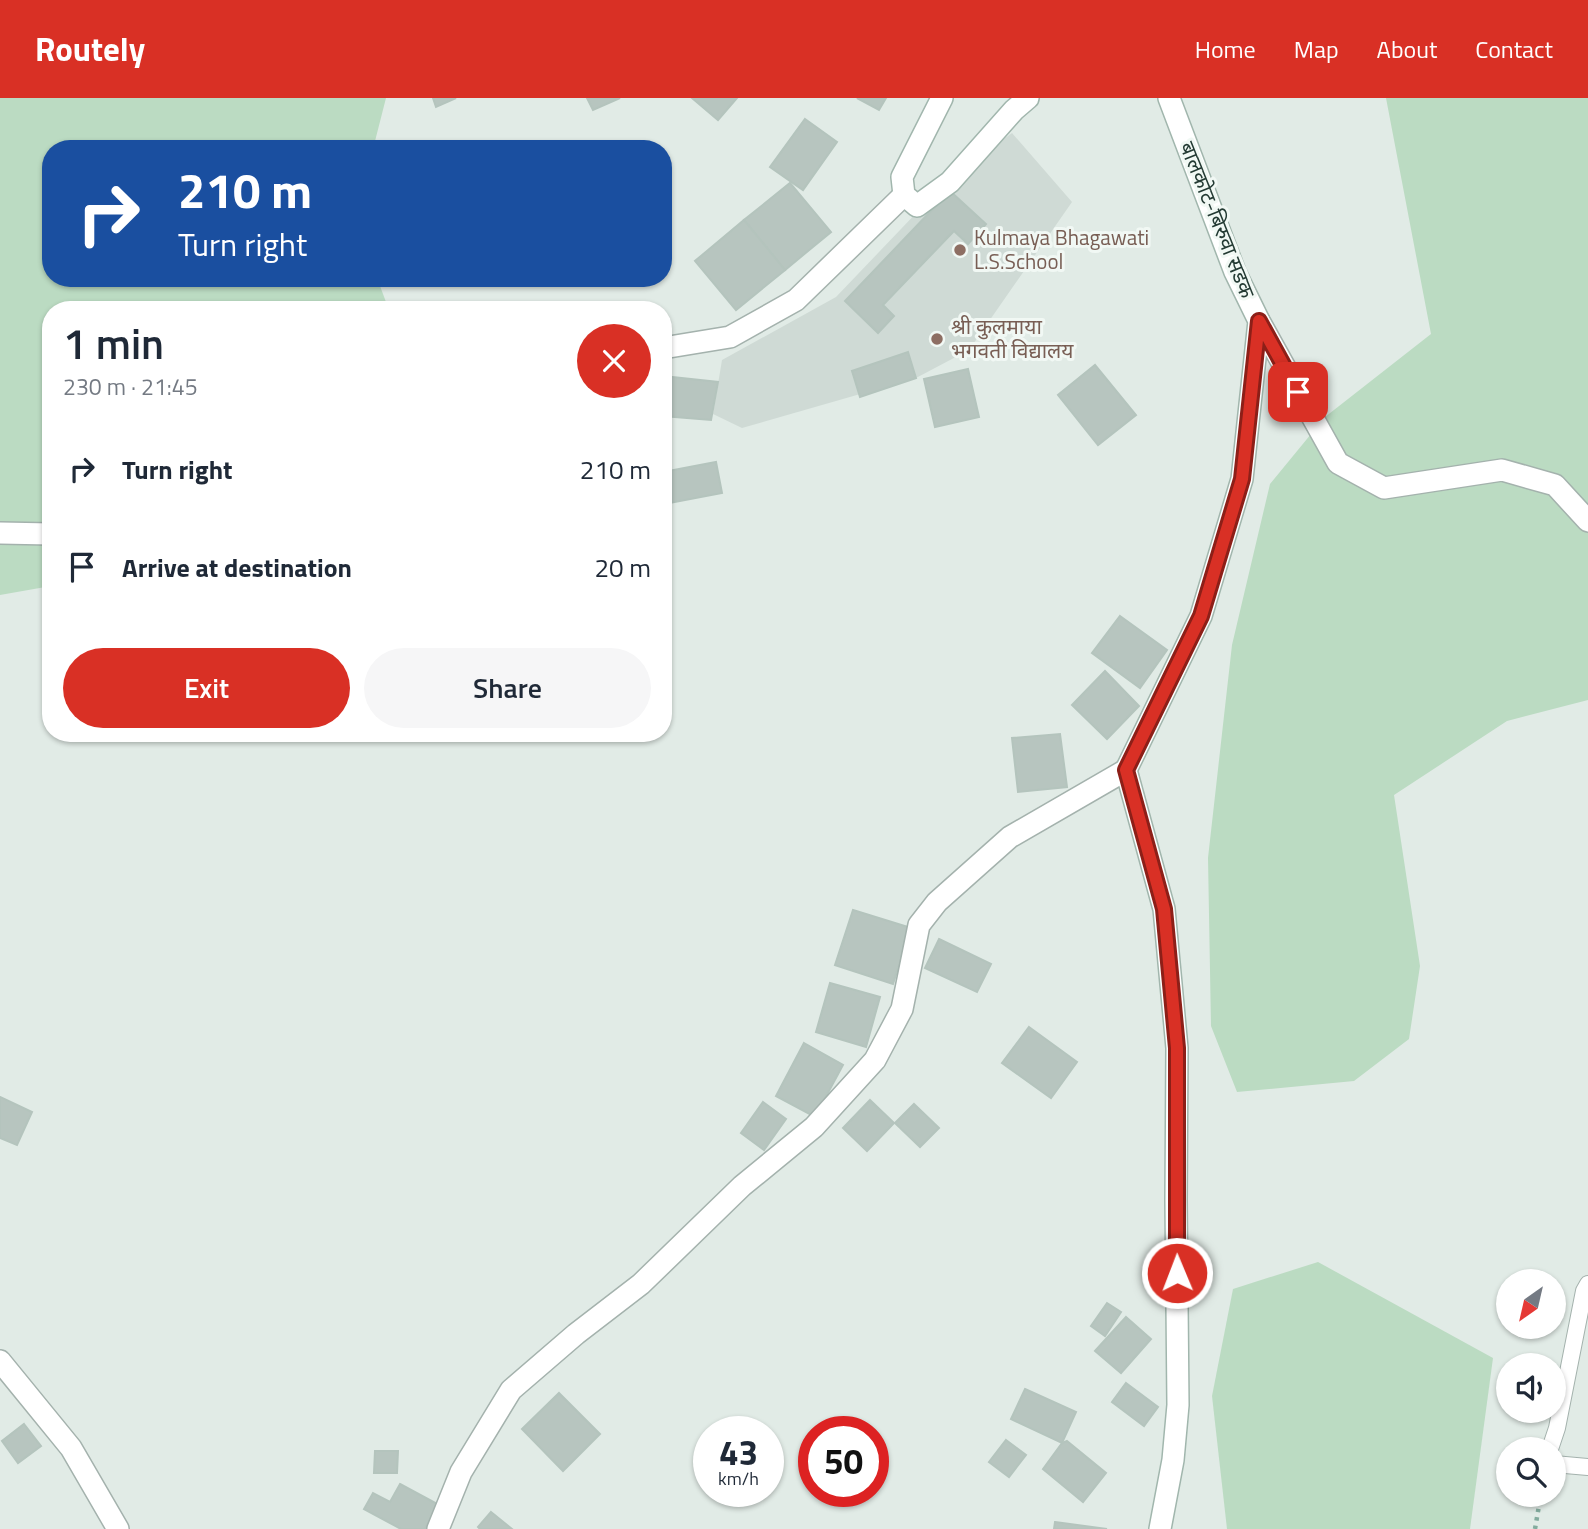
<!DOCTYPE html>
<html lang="en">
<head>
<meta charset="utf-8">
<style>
  body { margin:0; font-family:"Titillium Web","Noto Sans Devanagari",sans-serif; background:#f6f6f7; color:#1f2937; height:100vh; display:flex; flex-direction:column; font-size:26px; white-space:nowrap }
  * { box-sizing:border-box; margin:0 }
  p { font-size:23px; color:#747a83 }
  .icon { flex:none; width:38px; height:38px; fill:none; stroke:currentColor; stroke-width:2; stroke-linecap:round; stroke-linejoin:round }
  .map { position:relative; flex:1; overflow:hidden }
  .side { position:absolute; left:42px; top:203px; width:630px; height:441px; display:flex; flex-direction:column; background:#fff; border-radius:28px; box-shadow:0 2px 5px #0004 }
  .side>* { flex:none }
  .top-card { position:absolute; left:42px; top:42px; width:630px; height:147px; border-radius:28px; box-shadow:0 2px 5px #0004; background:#1a4fa0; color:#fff; overflow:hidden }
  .needle { width:46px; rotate:214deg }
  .tools { position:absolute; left:1496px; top:1171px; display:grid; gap:14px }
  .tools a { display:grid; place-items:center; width:70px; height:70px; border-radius:50%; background:#fff; box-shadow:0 2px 5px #0004; font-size:35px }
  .speed { position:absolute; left:693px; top:1318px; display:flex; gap:14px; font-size:35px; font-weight:700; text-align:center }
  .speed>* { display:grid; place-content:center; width:91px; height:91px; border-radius:50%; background:#fff; box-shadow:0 2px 5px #0004; line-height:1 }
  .speed small { font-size:18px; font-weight:400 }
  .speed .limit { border:10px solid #d22; background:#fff; color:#111 }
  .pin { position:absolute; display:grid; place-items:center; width:60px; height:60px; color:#fff; margin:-30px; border-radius:14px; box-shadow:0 4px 10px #0006 }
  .me { position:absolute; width:77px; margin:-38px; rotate:359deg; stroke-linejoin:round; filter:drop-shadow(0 0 5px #0008) }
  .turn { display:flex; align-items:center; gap:24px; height:147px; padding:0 21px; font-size:32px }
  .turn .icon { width:91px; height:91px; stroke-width:2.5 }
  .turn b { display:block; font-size:49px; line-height:60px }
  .round { display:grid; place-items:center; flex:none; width:74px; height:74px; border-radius:37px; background:#f6f6f7 }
  .headline { display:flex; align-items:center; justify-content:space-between; height:119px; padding:0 21px }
  h1 { font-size:42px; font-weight:600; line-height:52px }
  .button { display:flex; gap:14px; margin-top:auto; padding:14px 21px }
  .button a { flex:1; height:80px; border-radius:42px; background:#d93025; color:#fff; font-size:28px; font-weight:600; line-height:80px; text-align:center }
  .button a+a { background:#f6f6f7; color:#1f2937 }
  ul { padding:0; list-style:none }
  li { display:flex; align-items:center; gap:21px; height:98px; padding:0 21px }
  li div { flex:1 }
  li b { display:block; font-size:26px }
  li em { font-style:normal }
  header { display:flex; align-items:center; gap:42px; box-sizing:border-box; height:98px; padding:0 35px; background:#d93025; color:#fff }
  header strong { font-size:33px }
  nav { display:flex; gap:38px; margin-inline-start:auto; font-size:24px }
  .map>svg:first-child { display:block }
  .built { fill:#cfdad5 }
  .green { fill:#bbdbc2 }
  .building { fill:#b7c5bf; stroke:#b4c4bd; stroke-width:2 }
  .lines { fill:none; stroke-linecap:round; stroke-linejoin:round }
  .lane-casing { stroke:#a4b2ad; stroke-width:18 }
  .street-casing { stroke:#a4b2ad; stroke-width:24 }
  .secondary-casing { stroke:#a1b6ad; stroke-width:24 }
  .path { stroke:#83ac9e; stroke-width:4.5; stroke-dasharray:3.5 5; stroke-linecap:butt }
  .lane { stroke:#fff; stroke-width:16 }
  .street { stroke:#fff; stroke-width:21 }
  .secondary { stroke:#fff; stroke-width:21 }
  .route-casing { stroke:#8d1f18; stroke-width:18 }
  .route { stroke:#d93025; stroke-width:12 }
  .education-dot { fill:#8d6e63; stroke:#f1f8f4; stroke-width:2.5 }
  .labels { text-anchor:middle; stroke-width:6; stroke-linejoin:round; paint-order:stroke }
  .street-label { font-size:21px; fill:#233a33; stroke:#f1f8f4 }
  .education-label { font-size:21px; fill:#785e54; stroke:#f1f8f4; text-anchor:start }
</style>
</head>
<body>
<header>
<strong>Routely</strong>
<nav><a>Home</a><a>Map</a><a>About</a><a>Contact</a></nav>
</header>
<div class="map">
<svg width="1588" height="1431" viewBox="0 0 1588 1431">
  <rect width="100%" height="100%" fill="#e1ebe6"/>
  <path class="built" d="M 1012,35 L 1072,104 L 969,252 L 916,280 L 742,330 L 713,316 L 722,262 L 836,199 L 944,86 Z"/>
  <g class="green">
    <path d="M 0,0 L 386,0 L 373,51 L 51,51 L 51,180 L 377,180 L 389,212 L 51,212 L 51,488 L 0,497 Z"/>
    <path d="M 1386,0 L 1588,0 L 1588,602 L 1507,623 L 1394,697 L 1420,868 L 1409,941 L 1354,983 L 1237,994 L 1211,928 L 1208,760 L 1232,547 L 1270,386 L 1325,319 L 1431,236 Z"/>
    <path d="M 1318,1164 L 1493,1260 L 1470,1431 L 1227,1431 L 1212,1298 L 1233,1191 Z"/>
  </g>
  <g class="building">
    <path d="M 433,0 L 456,0 L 436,9 Z"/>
    <path d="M 587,0 L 620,0 L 593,12 Z"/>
    <path d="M 692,0 L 737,0 L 718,22 Z"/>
    <path d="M 857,0 L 886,0 L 879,12 Z"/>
    <path d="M 805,21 L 837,44 L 803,92 L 770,69 Z"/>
    <path d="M 790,85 L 831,134 L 785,172 L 744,122 Z"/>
    <path d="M 950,93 L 986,126 L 968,146 L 954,133 L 883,207 L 894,218 L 878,235 L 845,203 Z"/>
    <path d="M 744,122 L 785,172 L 736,212 L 695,163 Z"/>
    <path d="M 908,254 L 916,280 L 860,299 L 852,273 Z"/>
    <path d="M 1095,267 L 1136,317 L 1098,347 L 1058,297 Z"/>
    <path d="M 968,271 L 979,319 L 935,329 L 924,281 Z"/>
    <path d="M 663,278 L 718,284 L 711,322 L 663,318 Z"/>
    <path d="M 716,364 L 722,395 L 669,405 L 663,374 Z"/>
    <path d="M 1120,518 L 1167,552 L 1140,590 L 1092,555 Z"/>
    <path d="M 1105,573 L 1139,608 L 1107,641 L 1072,607 Z"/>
    <path d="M 1060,636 L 1067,689 L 1018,694 L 1012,640 Z"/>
    <path d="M 853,812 L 911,830 L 893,886 L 835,867 Z"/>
    <path d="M 939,841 L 991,866 L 977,894 L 925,870 Z"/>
    <path d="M 830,885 L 880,899 L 866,949 L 816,934 Z"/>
    <path d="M 1029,929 L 1077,964 L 1051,1000 L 1002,965 Z"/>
    <path d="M 804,945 L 843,967 L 815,1019 L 776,998 Z"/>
    <path d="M 0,999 L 32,1014 L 17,1047 L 0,1040 Z"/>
    <path d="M 870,1002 L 894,1025 L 867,1053 L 843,1030 Z"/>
    <path d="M 763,1004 L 786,1021 L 764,1052 L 741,1035 Z"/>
    <path d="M 914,1006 L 939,1030 L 920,1049 L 895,1025 Z"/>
    <path d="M 1107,1205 L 1121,1214 L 1105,1238 L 1091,1228 Z"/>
    <path d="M 1126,1219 L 1151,1241 L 1121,1275 L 1095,1253 Z"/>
    <path d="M 1126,1285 L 1158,1309 L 1144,1328 L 1112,1304 Z"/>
    <path d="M 1025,1291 L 1076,1314 L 1062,1345 L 1011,1321 Z"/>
    <path d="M 559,1295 L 600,1336 L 563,1373 L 522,1331 Z"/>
    <path d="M 24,1326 L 41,1348 L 18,1365 L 2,1343 Z"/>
    <path d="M 1006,1342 L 1026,1357 L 1009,1379 L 989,1364 Z"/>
    <path d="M 1067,1343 L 1106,1375 L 1083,1404 L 1043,1371 L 1062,1345 Z"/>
    <path d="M 375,1353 L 398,1353 L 397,1375 L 374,1375 Z"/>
    <path d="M 400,1386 L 439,1407 L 425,1431 L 401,1431 L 364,1411 L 373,1395 L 390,1404 Z"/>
    <path d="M 491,1414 L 512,1431 L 480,1431 L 478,1429 Z"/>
    <path d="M 1055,1424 L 1107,1431 L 1054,1431 Z"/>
  </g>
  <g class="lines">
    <g class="lane-casing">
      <g id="lane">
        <path d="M 1550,1351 L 1557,1330 L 1584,1193 L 1588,1186"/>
        <path d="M 1554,1366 L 1588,1369"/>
      </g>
    </g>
    <g class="street-casing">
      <g id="street">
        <path d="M 1259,223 L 1338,365 L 1384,390 L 1502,372 L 1555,387 L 1588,423"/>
        <path d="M 663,250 L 730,239 L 796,202 L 904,97"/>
        <path d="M 0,435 L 51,436"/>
        <path d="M 0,1263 L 71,1350 L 118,1431"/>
        <path d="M 438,1431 L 461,1374 L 511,1292 L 576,1236 L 641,1186 L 742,1088 L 814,1029 L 875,962 L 902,911 L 919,827 L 937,804 L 1010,739 L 1126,672"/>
      </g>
    </g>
    <g class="secondary-casing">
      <g id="secondary">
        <path d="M 942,0 L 902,79 L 904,97 L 917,108 L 950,84 L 1014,12 L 1028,0"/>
        <path d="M 1160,1431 L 1173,1362 L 1178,1307 L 1176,1102 L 1177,950 L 1164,811 L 1126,672 L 1201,518 L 1242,381 L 1259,223 L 1235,174 L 1169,0"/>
      </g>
    </g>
    <path class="path" d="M 1535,1431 L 1541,1396"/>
    <use href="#lane" class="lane"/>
    <use href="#street" class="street"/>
    <use href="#secondary" class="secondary"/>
  </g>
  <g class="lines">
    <g class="route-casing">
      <path id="route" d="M 1177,1175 L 1177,950 L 1164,811 L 1126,672 L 1201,518 L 1242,381 L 1259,223 L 1298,294"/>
    </g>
    <use href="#route" class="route"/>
  </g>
  <g class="education-dot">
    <circle cx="960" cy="152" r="7"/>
    <circle cx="937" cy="241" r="7"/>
  </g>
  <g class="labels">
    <g class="street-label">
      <text transform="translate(1217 122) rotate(68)" y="7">बालकोट-बिरुवा सडक</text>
    </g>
    <g class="education-label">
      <text x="974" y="147">Kulmaya Bhagawati<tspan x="974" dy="24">L.S.School</tspan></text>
      <text x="951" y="236">श्री कुलमाया<tspan x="951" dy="24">भगवती विद्यालय</tspan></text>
    </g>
  </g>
</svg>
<div class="tools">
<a><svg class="needle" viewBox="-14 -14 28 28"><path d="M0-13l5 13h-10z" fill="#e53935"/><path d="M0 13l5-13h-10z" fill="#747a83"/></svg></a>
<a><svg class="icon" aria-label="sound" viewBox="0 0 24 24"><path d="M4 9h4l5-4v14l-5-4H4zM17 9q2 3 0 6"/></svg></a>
<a><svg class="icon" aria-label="search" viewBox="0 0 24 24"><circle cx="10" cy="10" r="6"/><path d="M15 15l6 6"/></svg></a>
</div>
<div class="speed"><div>43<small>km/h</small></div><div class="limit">50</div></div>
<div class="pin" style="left:1298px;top:294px;background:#d93025"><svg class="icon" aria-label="arrive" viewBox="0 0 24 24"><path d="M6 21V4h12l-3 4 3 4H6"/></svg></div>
<svg class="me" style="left:1177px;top:1175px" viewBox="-20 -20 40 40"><circle r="17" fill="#d93025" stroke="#fff" stroke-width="3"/><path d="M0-11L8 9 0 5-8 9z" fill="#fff"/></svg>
<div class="top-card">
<div class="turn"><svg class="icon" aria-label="right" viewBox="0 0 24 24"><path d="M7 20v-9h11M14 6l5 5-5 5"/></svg><div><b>210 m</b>Turn right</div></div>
</div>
<section class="side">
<div class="headline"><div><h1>1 min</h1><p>230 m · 21:45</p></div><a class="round" style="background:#d93025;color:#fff"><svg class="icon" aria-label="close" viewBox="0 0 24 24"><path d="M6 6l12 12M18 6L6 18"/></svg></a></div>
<ul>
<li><svg class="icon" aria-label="right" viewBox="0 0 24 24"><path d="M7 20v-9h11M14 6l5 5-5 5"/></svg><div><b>Turn right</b></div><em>210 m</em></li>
<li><svg class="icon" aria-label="arrive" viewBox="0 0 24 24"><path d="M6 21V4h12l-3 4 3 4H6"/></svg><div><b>Arrive at destination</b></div><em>20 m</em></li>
</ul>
<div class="button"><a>Exit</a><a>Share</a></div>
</section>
</div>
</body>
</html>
